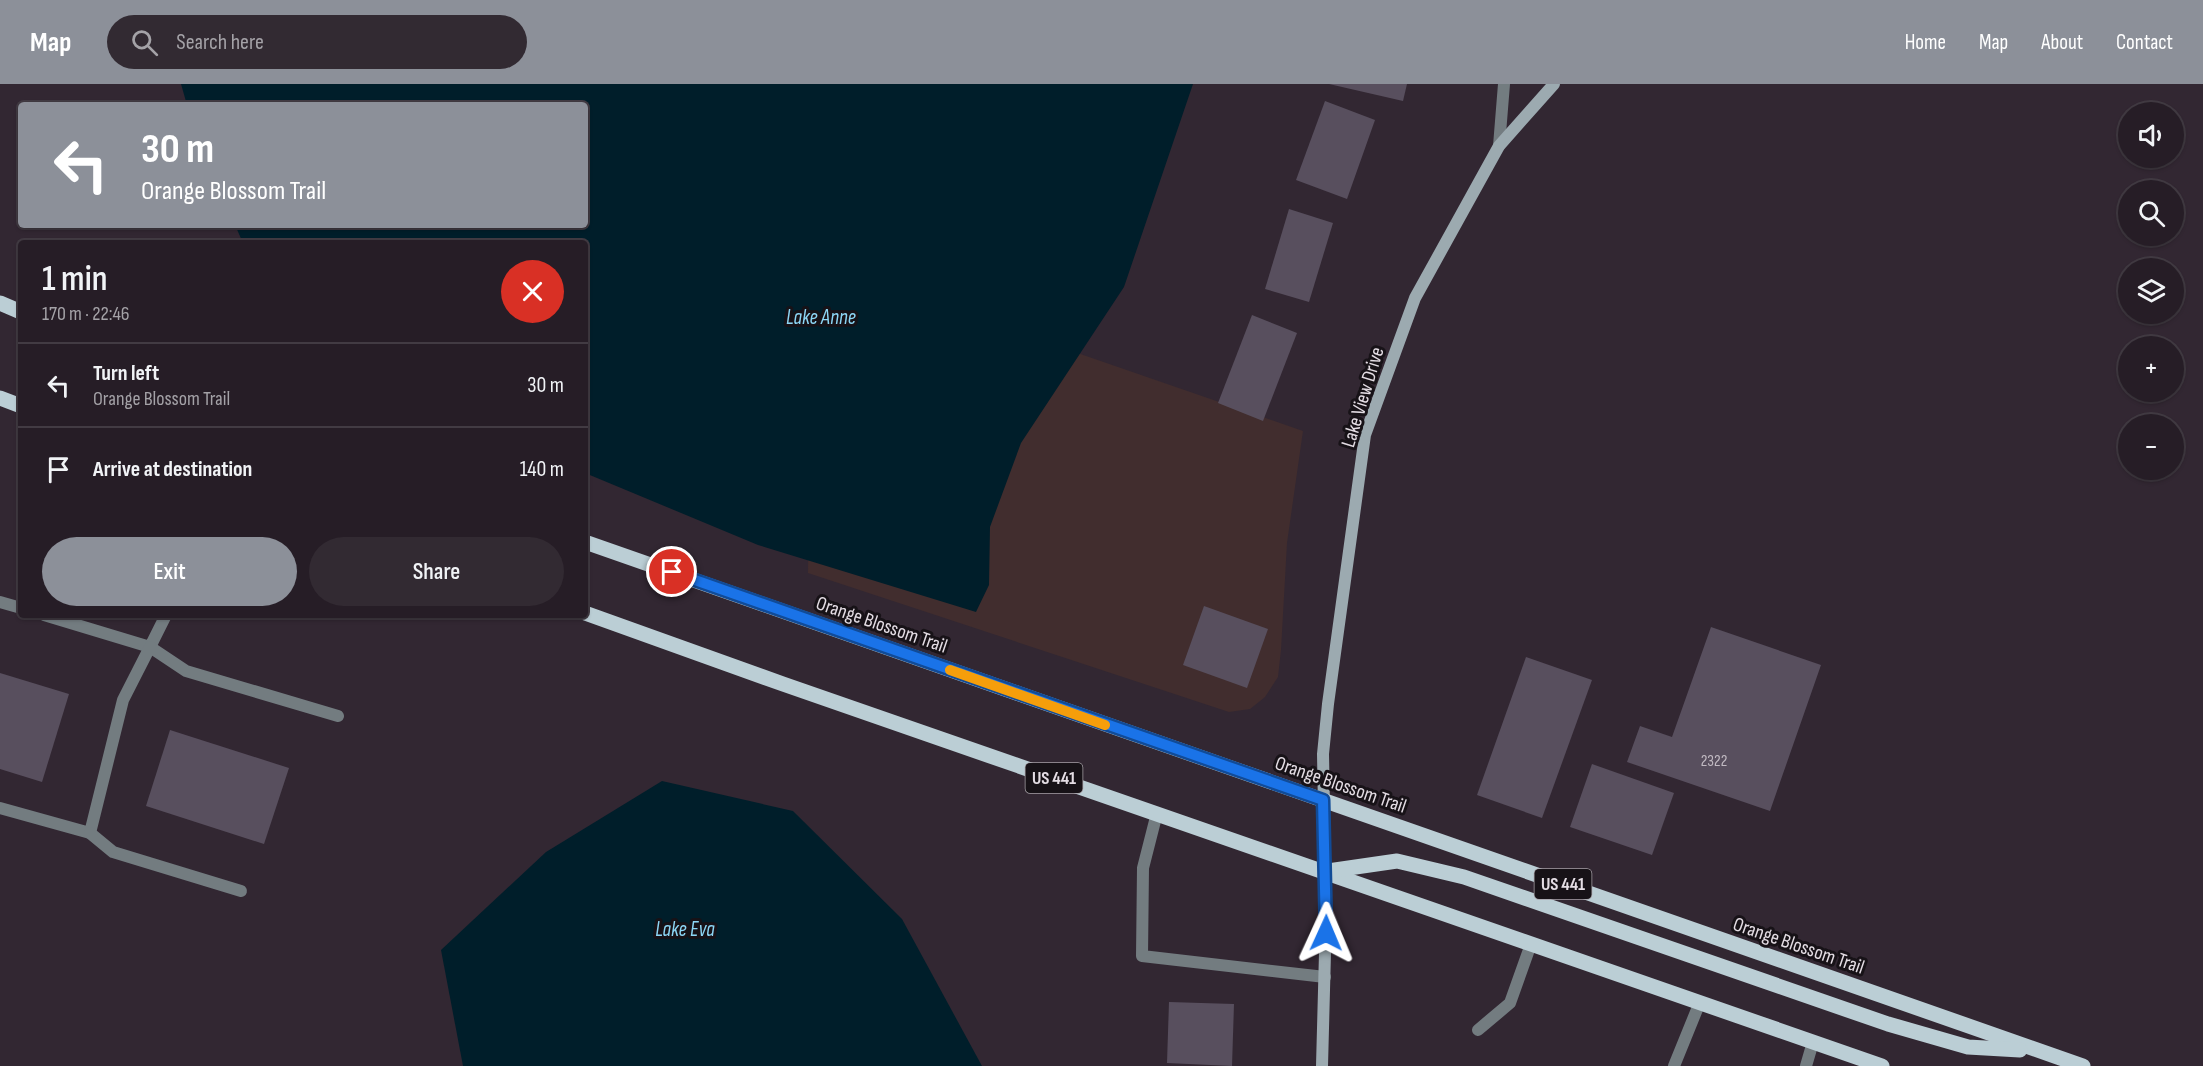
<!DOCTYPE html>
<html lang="en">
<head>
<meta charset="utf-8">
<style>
  body { margin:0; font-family:"Sofia Sans Condensed",sans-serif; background:#322a32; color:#f1f3f6; height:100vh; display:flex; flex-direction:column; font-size:22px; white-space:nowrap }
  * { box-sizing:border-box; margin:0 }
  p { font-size:20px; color:#a4a2a7 }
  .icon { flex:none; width:33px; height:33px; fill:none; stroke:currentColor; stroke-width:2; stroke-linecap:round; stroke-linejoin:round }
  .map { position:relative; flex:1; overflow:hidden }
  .side { position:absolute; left:18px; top:156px; width:570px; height:378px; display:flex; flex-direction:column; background:#261d26; border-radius:6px; box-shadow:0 2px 4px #0004,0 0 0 2px #423b43 }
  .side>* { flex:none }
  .guide { position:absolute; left:18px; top:18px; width:570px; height:126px; border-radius:6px; box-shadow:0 2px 4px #0004,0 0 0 2px #423b43; background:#8c9099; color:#fff; overflow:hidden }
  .buttons { position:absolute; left:2118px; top:18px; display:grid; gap:12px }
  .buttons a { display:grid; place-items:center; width:66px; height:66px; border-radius:50%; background:#261d26; box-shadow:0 2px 4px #0004,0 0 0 2px #423b43; font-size:30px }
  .pin { position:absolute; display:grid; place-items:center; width:51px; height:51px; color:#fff; margin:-26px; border:3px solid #fff; border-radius:50%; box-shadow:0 2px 6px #0007 }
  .me { position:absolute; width:66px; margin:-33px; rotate:1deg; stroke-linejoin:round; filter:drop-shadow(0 0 4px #0008) }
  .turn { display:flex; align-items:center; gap:21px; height:126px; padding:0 24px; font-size:27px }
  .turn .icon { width:78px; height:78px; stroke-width:2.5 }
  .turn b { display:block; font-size:42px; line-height:51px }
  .round { display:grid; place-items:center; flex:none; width:63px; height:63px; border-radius:32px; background:#322a32 }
  .summary { display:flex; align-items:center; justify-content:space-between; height:102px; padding:0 24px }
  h1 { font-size:36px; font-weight:600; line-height:45px }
  .button { display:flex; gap:12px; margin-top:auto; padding:12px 24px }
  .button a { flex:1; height:69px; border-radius:36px; background:#8c9099; color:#fff; font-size:24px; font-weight:600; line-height:69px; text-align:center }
  .button a+a { background:#322a32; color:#f1f3f6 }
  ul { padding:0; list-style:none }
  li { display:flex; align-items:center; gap:18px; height:84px; padding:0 24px; border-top:2px solid #423b43 }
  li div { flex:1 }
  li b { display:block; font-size:22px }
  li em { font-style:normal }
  header { display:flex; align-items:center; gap:36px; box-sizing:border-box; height:84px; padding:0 30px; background:#8c9099; color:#fff }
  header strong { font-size:28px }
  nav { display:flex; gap:33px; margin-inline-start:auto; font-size:21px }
  .search { width:420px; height:54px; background:#322a32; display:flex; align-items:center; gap:15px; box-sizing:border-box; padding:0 21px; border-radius:33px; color:#a4a2a7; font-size:22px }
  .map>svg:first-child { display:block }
  .commercial { fill:#412d2e }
  .water { fill:#001e2a }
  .building { fill:#584f5e }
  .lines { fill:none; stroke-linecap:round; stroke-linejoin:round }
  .lane { stroke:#737c80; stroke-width:12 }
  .street { stroke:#737c80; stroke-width:12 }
  .secondary { stroke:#9caab0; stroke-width:12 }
  .primary { stroke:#bbced5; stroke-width:15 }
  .route-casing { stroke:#114b97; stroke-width:15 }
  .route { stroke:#1a73e8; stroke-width:10 }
  .slow { stroke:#f59e0b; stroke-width:10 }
  .labels { text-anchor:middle; stroke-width:6; stroke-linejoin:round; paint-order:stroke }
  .number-label { font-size:16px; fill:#c1bac2 }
  .shield { fill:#171217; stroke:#a6a0a6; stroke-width:1.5 }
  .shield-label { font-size:18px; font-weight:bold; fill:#e4dde4 }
  .street-label { font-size:20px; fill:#e4dde4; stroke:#171217 }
  .water-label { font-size:21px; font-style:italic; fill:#8cd6f5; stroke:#171217 }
</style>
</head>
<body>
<header>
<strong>Map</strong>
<div class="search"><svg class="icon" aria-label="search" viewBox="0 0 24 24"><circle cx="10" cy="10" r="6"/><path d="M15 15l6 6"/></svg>Search here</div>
<nav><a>Home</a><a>Map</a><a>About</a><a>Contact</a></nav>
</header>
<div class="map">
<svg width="2203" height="982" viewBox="0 0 2203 982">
  <rect width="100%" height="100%" fill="#322732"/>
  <path class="commercial" d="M 812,177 L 1303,347 L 1287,459 L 1281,566 L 1278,593 L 1265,613 L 1250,625 L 1229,628 L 808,489 Z"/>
  <g class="water">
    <path d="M 181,0 L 1193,0 L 1124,203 L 1021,359 L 990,443 L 989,501 L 976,528 L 758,461 L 585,389 L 585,159 L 243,159 L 235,141 L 585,141 L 585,21 L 187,21 Z"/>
    <path d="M 662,697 L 793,727 L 902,835 L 982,982 L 463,982 L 441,866 L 546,768 Z"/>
  </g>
  <g class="building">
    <path d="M 1329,0 L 1407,0 L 1403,17 Z"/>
    <path d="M 1325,17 L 1375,36 L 1347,115 L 1296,96 Z"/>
    <path d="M 1289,125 L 1333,139 L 1309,218 L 1265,205 Z"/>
    <path d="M 1252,231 L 1297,249 L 1263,337 L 1218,319 Z"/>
    <path d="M 1204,522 L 1268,545 L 1247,604 L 1183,581 Z"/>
    <path d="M 1711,543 L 1821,581 L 1770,727 L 1627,678 L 1640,642 L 1672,653 Z"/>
    <path d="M 1526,573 L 1592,596 L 1542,734 L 1477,711 Z"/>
    <path d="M 0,589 L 69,610 L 42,698 L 0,685 Z"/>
    <path d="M 170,646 L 289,684 L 264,760 L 146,722 Z"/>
    <path d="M 1592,680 L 1674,709 L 1652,771 L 1570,743 Z"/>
    <path d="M 1169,918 L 1234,920 L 1232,982 L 1167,979 Z"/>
  </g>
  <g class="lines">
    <g class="lane">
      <path d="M 0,518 L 21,524"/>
      <path d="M 44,531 L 150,563 L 166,531"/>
      <path d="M 0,724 L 90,749 L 123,616 L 150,563 L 186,587 L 338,632"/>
      <path d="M 1157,729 L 1143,784 L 1142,872 L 1325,893"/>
      <path d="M 90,749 L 113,768 L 241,807"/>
      <path d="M 1478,946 L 1510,919 L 1531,860"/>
      <path d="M 1674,982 L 1700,918"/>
    </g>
    <g class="street">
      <path d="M 1499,62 L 1504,0"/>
      <path d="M 1806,982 L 1813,958"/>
    </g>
    <path class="secondary" d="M 1322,982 L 1326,831 L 1323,670 L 1328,620 L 1365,351 L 1415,214 L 1499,62 L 1554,0"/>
    <g class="primary">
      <path d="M 0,219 L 21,228"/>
      <path d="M 0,314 L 21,322"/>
      <path d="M 585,458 L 2083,982"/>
      <path d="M 585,529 L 783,600 L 1882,982"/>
      <path d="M 1328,787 L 1397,777 L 1464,793 L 1888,940 L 1968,963 L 2020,966"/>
    </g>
  </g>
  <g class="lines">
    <g class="route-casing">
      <path id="route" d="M 672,488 L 1323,716 L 1326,849"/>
    </g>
    <use href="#route" class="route"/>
    <path class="slow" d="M 950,586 L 1105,641"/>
  </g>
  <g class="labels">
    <g class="number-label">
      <text x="1714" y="682">2322</text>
    </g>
    <g class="shield">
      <rect x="1025.5" y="679" width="57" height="30" rx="4.5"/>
      <rect x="1534.5" y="785" width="57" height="30" rx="4.5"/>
    </g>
    <g class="shield-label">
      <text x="1054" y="700">US 441</text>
      <text x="1563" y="806">US 441</text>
    </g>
    <g class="street-label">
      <text transform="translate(1362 313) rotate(-73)" y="7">Lake View Drive</text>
      <text transform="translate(882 540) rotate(19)" y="7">Orange Blossom Trail</text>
      <text transform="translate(1341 700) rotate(19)" y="7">Orange Blossom Trail</text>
      <text transform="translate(1799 861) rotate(19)" y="7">Orange Blossom Trail</text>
    </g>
    <g class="water-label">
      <text x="821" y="240">Lake Anne</text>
      <text x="685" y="852">Lake Eva</text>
    </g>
  </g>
</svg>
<div class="buttons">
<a><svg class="icon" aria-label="sound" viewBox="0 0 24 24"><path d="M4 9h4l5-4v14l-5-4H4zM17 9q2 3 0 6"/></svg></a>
<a><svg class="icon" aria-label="search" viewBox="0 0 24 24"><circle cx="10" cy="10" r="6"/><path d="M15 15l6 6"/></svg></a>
<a><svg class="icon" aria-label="layers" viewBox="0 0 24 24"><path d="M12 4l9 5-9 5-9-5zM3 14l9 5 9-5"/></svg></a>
<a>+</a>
<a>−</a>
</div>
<div class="pin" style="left:672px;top:488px;background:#d93025"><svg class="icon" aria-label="arrive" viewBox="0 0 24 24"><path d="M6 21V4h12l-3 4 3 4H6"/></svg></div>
<svg class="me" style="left:1326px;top:849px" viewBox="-20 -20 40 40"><path d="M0-17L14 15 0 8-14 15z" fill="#1a73e8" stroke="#fff" stroke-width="4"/></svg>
<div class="guide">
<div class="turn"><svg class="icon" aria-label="left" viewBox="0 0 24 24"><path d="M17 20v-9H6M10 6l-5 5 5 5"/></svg><div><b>30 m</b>Orange Blossom Trail</div></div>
</div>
<section class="side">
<div class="summary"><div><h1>1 min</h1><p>170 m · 22:46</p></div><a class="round" style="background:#d93025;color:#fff"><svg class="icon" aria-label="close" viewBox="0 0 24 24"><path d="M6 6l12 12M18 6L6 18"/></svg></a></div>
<ul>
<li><svg class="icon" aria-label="left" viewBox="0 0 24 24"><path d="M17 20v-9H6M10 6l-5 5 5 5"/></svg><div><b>Turn left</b><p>Orange Blossom Trail</p></div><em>30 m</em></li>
<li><svg class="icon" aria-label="arrive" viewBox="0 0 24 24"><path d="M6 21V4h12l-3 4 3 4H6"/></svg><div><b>Arrive at destination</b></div><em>140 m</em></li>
</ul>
<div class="button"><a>Exit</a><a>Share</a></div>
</section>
</div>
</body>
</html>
